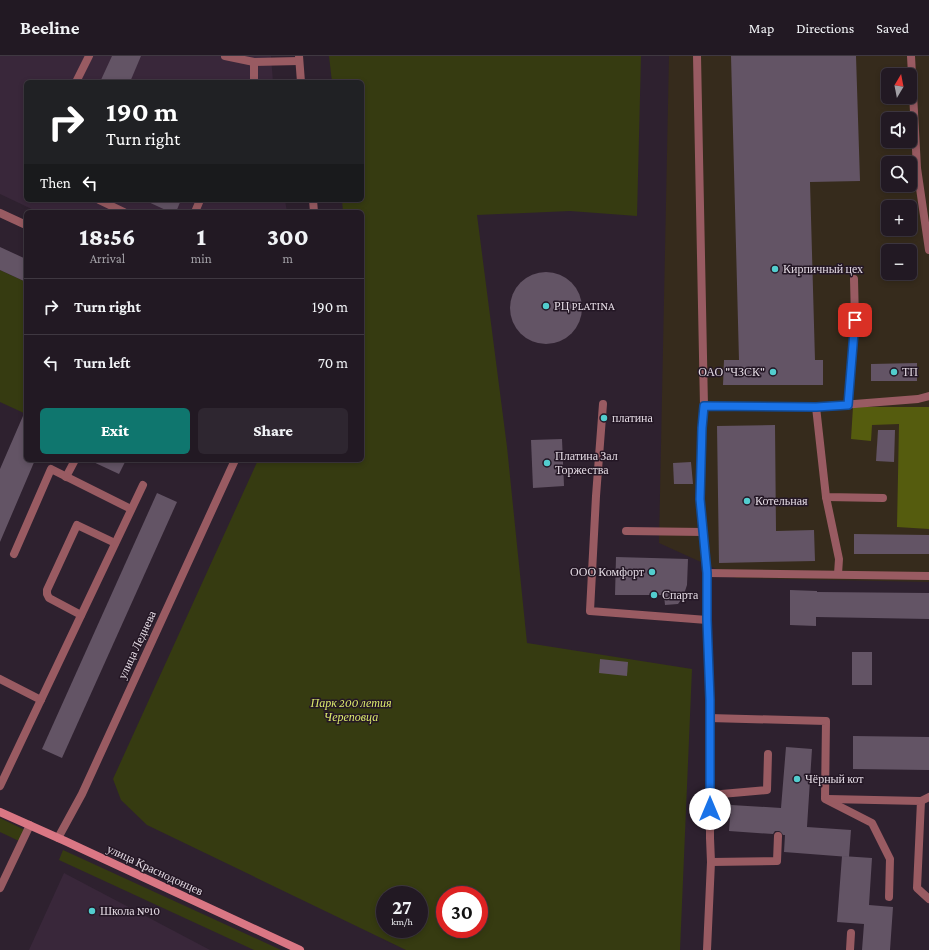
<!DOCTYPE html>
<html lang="en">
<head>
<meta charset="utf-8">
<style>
  body { margin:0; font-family:"Crimson Pro",serif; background:#2e2630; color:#f1f3f6; height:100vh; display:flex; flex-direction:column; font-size:15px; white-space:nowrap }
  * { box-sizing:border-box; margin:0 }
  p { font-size:13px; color:#a2a0a6 }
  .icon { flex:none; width:22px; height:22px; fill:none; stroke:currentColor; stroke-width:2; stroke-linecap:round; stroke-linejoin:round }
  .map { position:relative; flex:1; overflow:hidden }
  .side { position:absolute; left:24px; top:154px; width:340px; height:252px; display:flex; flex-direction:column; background:#221923; border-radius:6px; box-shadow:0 2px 6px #0003,0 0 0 1px #3f3841 }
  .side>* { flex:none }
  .hud { position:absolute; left:24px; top:24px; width:340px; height:122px; border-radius:6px; box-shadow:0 2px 6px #0003,0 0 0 1px #3f3841; background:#202124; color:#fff; overflow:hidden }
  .needle { width:26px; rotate:10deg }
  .tools { position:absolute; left:881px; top:12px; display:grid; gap:8px }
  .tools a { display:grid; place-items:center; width:36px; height:36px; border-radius:6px; background:#221923; box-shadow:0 2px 6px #0003,0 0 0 1px #3f3841; font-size:20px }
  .speed { position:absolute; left:376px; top:830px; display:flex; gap:8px; font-size:20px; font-weight:700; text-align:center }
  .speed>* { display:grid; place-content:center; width:52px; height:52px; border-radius:50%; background:#221923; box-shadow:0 2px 6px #0003,0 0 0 1px #3f3841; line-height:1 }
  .speed small { font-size:10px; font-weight:400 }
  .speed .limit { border:6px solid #d22; background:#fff; color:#111 }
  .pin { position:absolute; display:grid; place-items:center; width:34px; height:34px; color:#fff; margin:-17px; border-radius:8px; box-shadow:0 2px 6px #0006 }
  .me { position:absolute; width:44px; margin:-22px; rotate:0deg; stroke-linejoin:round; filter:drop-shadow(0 0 3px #0008) }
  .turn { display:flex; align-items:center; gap:14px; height:84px; padding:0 16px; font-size:18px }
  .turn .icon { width:52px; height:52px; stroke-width:2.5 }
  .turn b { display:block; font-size:28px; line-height:34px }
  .then { display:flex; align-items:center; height:38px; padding:0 16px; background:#0003; gap:8px; font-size:15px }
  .eta { display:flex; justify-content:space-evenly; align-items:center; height:68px; text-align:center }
  .eta b { font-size:24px; font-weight:800; line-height:28px }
  .action { display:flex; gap:8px; margin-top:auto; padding:8px 16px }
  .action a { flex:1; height:46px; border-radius:6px; background:#0f766e; color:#fff; font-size:16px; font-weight:800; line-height:46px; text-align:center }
  .action a+a { background:#2e2630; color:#f1f3f6 }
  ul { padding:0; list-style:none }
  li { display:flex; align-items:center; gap:12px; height:56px; padding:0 16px; border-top:1px solid #3f3841 }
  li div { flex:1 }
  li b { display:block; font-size:15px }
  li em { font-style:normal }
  header { display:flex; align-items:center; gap:24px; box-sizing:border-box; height:56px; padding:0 20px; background:#221923; border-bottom:1px solid #3f3841 }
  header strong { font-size:19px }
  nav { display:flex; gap:22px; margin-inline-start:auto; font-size:14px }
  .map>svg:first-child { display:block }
  .industrial { fill:#362b1c; fill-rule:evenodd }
  .built { fill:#39273a }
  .green { fill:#363b11; fill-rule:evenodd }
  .forest { fill:#555c0e }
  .building { fill:#635465 }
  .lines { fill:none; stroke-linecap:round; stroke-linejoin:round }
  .service { stroke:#995b62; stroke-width:8 }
  .minor { stroke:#995b62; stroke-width:8 }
  .tertiary { stroke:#995b62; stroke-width:8 }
  .secondary { stroke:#da7784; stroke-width:8 }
  .route-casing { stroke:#114b97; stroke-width:10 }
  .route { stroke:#1a73e8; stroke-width:7 }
  .poi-dot { fill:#52cdce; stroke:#241725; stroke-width:1.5 }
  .labels { text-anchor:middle; stroke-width:3; stroke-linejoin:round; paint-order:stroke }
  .poi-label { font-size:12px; fill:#e3dae3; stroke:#241725; text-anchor:start }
  .street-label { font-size:12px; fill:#e3dae3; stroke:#241725 }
  .park-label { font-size:12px; font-style:italic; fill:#dbe96c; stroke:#241725 }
</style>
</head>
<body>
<header>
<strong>Beeline</strong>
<nav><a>Map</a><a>Directions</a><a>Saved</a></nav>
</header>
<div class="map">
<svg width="929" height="894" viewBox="0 0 929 894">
  <rect width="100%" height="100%" fill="#2e212f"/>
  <path class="industrial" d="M 669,0 L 929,0 L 929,526 L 736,522 L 659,487 ZM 888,19 L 910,19 L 910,41 L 888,41 ZM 888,63 L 910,63 L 910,85 L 888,85 ZM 888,107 L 910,107 L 910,129 L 888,129 ZM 888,151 L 910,151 L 910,173 L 888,173 ZM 888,195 L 910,195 L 910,217 L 888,217 Z"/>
  <g class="built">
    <path d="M 0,0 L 271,0 L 273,26 L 26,26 L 26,144 L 285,144 L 287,156 L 38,156 L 0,138 Z"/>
    <path d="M 64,817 L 210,894 L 29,894 Z"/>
  </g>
  <g class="green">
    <path d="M 329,0 L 641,0 L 637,160 L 570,155 L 477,159 L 507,391 L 527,587 L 692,613 L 680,894 L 406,894 L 147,769 L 121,744 L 113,723 L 258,404 L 362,404 L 362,156 L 343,156 L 342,144 L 362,144 L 362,26 L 332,26 ZM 385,839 L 419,839 L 419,873 L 385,873 ZM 445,839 L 479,839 L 479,873 L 445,873 Z"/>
    <path d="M 0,214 L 26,226 L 26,358 L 0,346 Z"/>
    <path d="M 0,762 L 25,774 L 19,785 L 0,776 Z"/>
    <path d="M 63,794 L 281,894 L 254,894 L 59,804 Z"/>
  </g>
  <path class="forest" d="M 853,351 L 929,351 L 929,473 L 897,471 L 899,368 L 872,369 L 871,385 L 851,383 Z"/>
  <g class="building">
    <path d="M 112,0 L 141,0 L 130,26 L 100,26 Z"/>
    <path d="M 731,0 L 856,0 L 860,125 L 810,126 L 815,304 L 823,304 L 823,329 L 723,329 L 724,304 L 739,304 Z"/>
    <path d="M 144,144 L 181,144 L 176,156 L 170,156 Z"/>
    <path d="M 0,191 L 26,203 L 26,226 L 0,214 Z"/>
    <circle cx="546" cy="252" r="36"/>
    <path d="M 917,307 L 917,325 L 871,325 L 871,308 Z"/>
    <path d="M 26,353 L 26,404 L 35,404 L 0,486 L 0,413 Z"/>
    <path d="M 775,369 L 776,475 L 814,474 L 815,505 L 719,507 L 717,370 Z"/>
    <path d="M 878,374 L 895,374 L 894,406 L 876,405 Z"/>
    <path d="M 562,383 L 564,430 L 533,432 L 531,384 Z"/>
    <path d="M 89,404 L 126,404 L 119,418 Z"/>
    <path d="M 691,406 L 693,428 L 674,428 L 673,407 Z"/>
    <path d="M 157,437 L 177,446 L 62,702 L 42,693 Z"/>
    <path d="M 854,478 L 929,479 L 929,498 L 854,498 Z"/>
    <path d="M 616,501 L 688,503 L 687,529 L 683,541 L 678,548 L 665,549 L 664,539 L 615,539 Z"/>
    <path d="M 790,534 L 817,535 L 817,536 L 929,537 L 929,563 L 816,561 L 816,570 L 790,569 Z"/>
    <rect x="852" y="596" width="20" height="33"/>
    <path d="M 600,603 L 628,606 L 627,620 L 599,617 Z"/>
    <path d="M 853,680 L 929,681 L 929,714 L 853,713 Z"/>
    <path d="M 786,691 L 812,693 L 807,771 L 851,774 L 849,801 L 784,796 L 785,779 L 783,779 L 781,776 L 779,775 L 775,775 L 773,778 L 729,775 L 731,749 L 781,752 Z"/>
    <path d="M 842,800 L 872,802 L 869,849 L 893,851 L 890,894 L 862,894 L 864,868 L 837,866 Z"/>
  </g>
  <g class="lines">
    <g class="service">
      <path d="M 225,0 L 254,6 L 299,5"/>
      <path d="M 697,0 L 704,350 L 816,351 L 918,343 L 929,340"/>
      <path d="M 911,0 L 917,112 L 929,194"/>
      <path d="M 254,6 L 254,26"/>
      <path d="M 76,26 L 89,0"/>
      <path d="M 99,144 L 124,156"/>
      <path d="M 195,156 L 200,144"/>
      <path d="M 0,157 L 26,169"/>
      <path d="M 603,348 L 596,440 L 590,555 L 707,564"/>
      <path d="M 848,349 L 855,264 L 854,223"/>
      <path d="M 816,351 L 826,441 L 883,442"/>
      <path d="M 66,421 L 75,404"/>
      <path d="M 826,441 L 839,503 L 838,518"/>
      <path d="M 626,475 L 703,476"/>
      <path d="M 14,498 L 51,413 L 131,453"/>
      <path d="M 707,517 L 929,520"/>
      <path d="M 81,559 L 49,542 L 47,538 L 47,534 L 77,469 L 115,487"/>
      <path d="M 0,623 L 41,644"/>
      <path d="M 709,662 L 826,665 L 825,743 L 872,767 L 890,803 L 889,841"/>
      <path d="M 0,730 L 143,429"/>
      <path d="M 710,739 L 767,734 L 768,698"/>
      <path d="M 828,743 L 921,745 L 917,832 L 929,843"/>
      <path d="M 921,745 L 929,741"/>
      <path d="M 711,806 L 777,805 L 778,780"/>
      <path d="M 0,832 L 30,769"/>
      <path d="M 850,894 L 851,877"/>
    </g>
    <path class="minor" d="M 704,350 L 702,371 L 700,443 L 707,517 L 707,564 L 710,644 L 710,782 L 711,806 L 707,894"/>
    <g class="tertiary">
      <path d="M 299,0 L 301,26"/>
      <path d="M 313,144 L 314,156"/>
      <path d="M 58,782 L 82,738 L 235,404"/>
    </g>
    <path class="secondary" d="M 0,756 L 65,785 L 300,894"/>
  </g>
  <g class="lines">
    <g class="route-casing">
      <path id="route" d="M 710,753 L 710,644 L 707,564 L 707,517 L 700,443 L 702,372 L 704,350 L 816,351 L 848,349 L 855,264"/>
    </g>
    <use href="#route" class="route"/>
  </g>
  <g class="poi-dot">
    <circle cx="775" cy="213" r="4"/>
    <circle cx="546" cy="250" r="4"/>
    <circle cx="773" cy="316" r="4"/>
    <circle cx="894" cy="316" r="4"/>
    <circle cx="604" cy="362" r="4"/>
    <circle cx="547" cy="407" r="4"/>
    <circle cx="747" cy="445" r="4"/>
    <circle cx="652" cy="516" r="4"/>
    <circle cx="654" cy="539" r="4"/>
    <circle cx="797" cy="723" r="4"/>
    <circle cx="92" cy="855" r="4"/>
  </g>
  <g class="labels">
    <g class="poi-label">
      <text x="783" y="217">Кирпичный цех</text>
      <text x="554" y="254">РЦ PLATINA</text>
      <text x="765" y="320" text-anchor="end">ОАО "ЧЗСК"</text>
      <text x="902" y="320">ТП</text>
      <text x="612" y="366">платина</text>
      <text x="555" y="404">Платина Зал<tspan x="555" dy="14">Торжества</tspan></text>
      <text x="755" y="449">Котельная</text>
      <text x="644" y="520" text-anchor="end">ООО Комфорт</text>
      <text x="662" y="543">Спарта</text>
      <text x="805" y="727">Чёрный кот</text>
      <text x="100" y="859">Школа №10</text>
    </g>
    <g class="street-label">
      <text transform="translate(137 589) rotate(-65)" y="4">улица Леднева</text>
      <text transform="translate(155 814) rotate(25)" y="4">улица Краснодонцев</text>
    </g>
    <g class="park-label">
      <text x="351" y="651">Парк 200 летия<tspan x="351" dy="14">Череповца</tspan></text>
    </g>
  </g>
</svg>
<div class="tools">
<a><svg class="needle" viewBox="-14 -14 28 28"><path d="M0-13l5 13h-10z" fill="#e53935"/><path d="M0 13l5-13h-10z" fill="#a2a0a6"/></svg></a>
<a><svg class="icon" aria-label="sound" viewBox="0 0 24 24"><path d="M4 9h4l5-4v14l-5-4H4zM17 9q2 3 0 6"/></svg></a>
<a><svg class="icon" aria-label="search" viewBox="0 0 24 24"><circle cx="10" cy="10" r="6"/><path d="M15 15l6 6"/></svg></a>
<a>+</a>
<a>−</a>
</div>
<div class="speed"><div>27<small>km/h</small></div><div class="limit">30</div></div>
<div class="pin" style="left:855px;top:264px;background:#d93025"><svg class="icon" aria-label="arrive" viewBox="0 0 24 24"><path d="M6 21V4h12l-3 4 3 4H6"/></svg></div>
<svg class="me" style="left:710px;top:753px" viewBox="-20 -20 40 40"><circle r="19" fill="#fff"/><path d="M0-13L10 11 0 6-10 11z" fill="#1a73e8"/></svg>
<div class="hud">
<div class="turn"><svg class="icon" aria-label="right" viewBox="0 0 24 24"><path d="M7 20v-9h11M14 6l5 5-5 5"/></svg><div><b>190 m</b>Turn right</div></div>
<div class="then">Then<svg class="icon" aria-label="left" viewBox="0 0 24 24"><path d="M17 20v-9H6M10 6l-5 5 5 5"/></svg></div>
</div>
<section class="side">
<div class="eta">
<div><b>18:56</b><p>Arrival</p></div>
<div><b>1</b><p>min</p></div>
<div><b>300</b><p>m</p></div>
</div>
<ul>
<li><svg class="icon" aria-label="right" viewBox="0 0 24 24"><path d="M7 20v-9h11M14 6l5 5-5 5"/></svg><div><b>Turn right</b></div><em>190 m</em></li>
<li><svg class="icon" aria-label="left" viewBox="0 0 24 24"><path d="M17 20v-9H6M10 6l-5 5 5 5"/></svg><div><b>Turn left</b></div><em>70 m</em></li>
</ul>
<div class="action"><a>Exit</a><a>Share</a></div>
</section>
</div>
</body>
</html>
